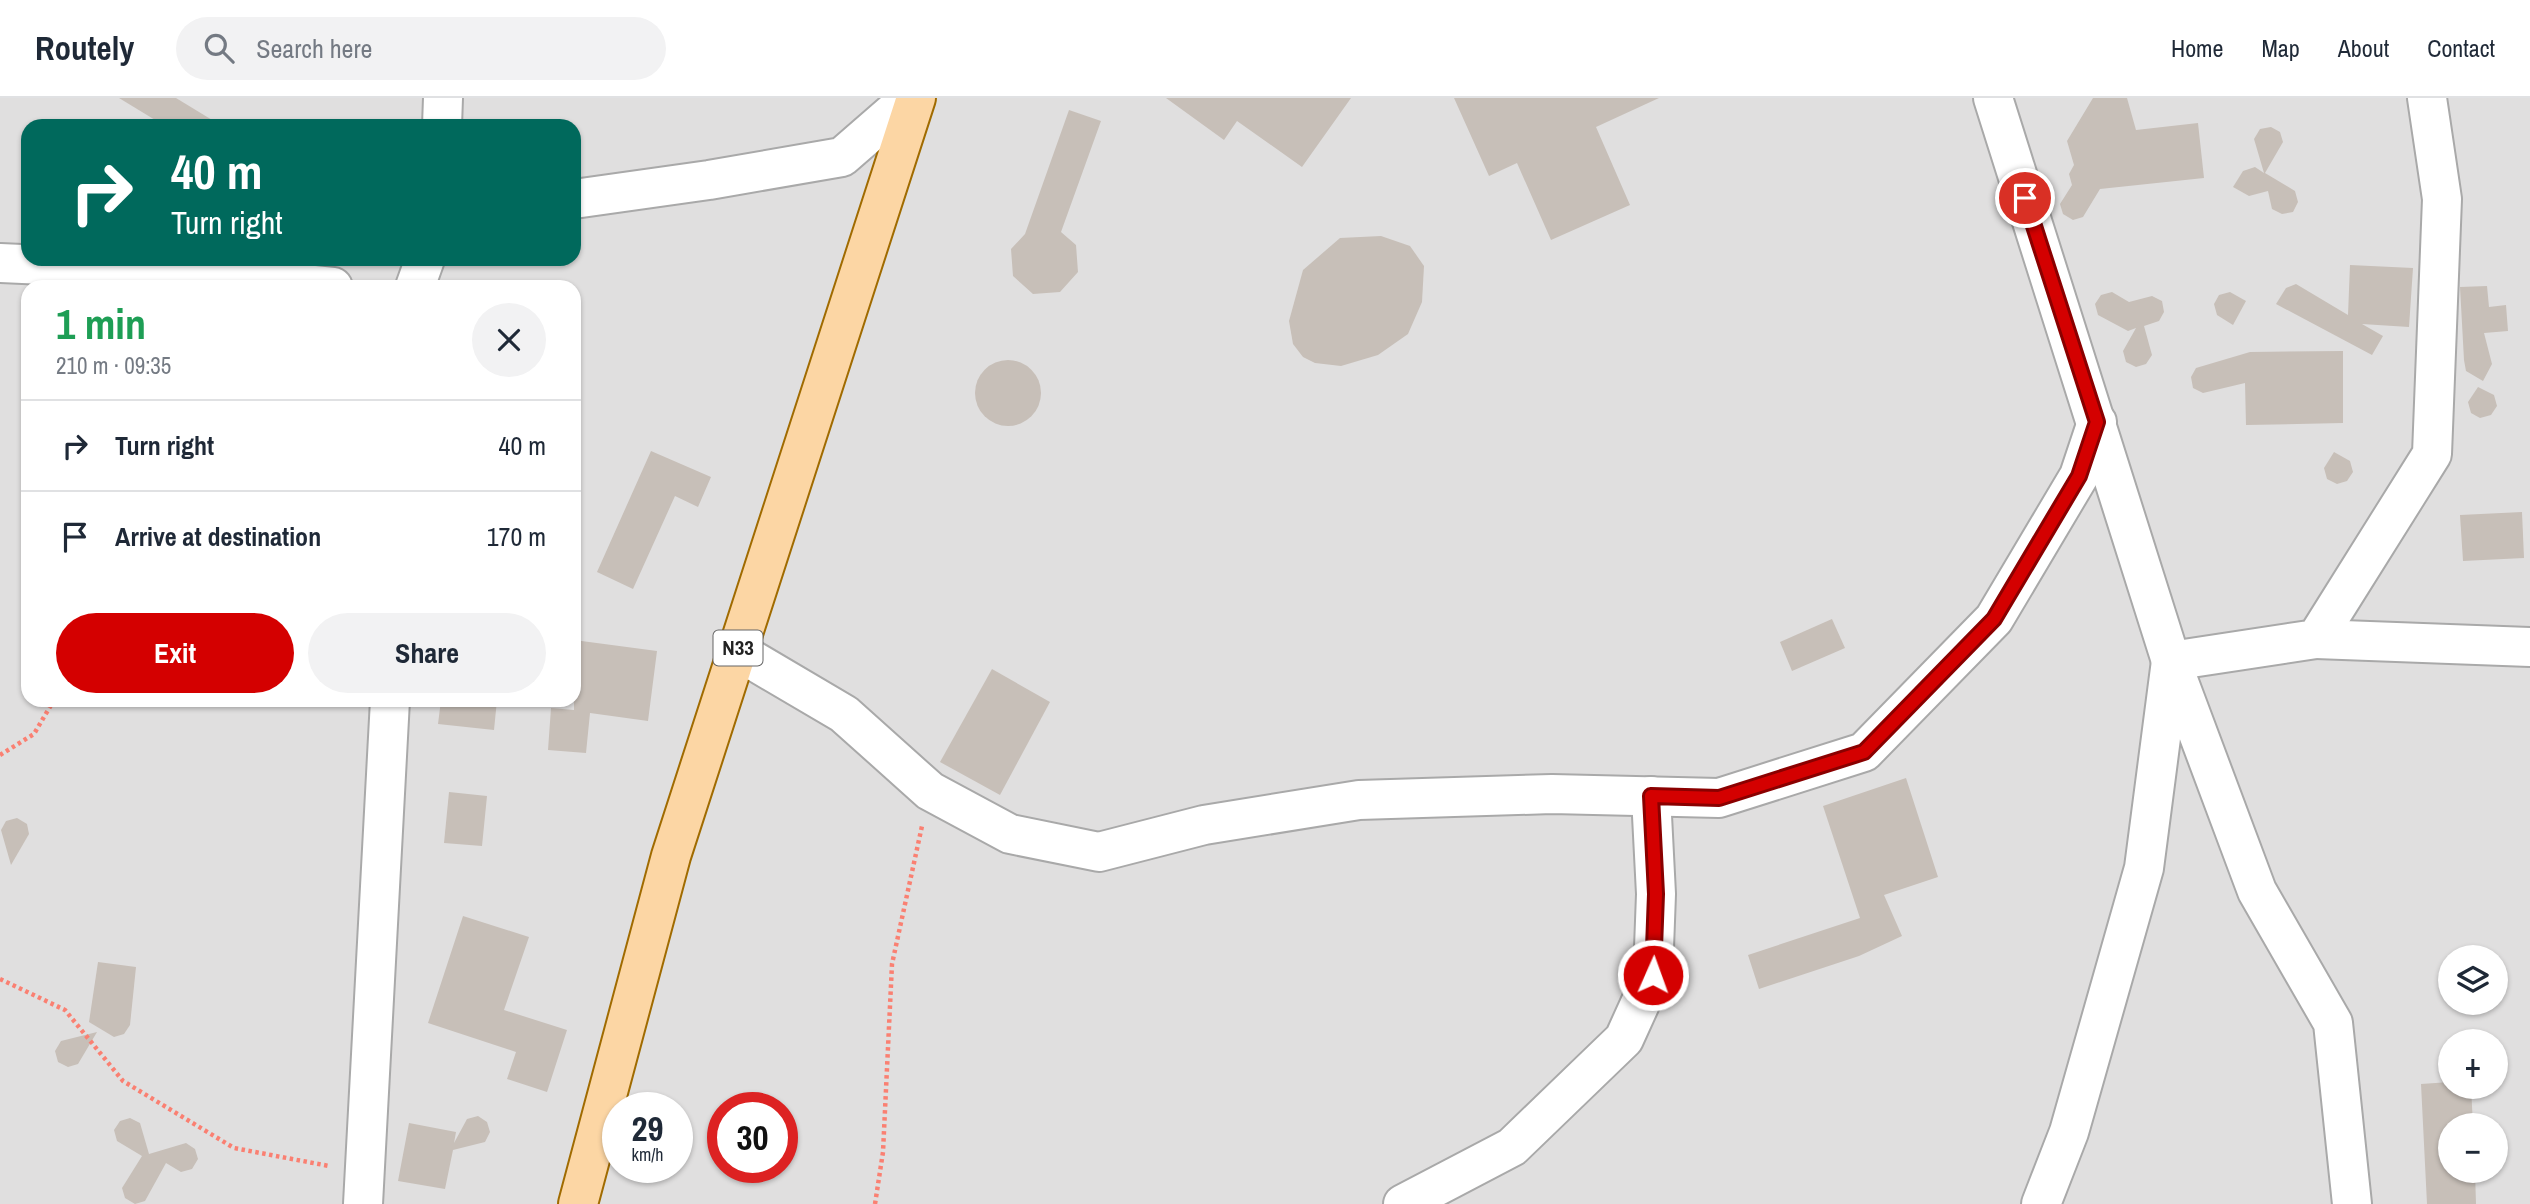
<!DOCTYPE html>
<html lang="en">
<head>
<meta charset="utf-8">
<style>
  body { margin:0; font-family:"Archivo Narrow",sans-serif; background:#f2f2f3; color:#1f2937; height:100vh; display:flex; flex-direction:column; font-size:26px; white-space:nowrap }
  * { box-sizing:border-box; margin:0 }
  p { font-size:23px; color:#747a83 }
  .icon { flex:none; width:38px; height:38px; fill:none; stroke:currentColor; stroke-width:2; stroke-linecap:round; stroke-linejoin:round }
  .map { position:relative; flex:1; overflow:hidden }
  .side { position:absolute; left:21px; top:182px; width:560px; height:427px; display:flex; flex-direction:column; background:#fff; border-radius:21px; box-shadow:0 2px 5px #0004 }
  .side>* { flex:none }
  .hud { position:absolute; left:21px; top:21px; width:560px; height:147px; border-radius:21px; box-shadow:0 2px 5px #0004; background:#00695c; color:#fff; overflow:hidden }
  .controls { position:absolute; left:2438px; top:847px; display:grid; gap:14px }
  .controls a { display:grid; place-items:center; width:70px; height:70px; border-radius:50%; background:#fff; box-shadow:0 2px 5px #0004; font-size:35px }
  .speed { position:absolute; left:602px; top:994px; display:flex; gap:14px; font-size:35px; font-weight:700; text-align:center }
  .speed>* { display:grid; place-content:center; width:91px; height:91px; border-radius:50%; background:#fff; box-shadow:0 2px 5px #0004; line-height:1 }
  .speed small { font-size:18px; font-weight:400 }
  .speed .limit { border:10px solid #d22; background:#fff; color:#111 }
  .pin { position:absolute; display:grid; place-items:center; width:60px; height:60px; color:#fff; margin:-30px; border:4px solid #fff; border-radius:50%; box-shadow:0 2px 7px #0007 }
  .me { position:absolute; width:77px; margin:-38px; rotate:2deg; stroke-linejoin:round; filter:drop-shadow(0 0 5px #0008) }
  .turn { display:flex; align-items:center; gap:24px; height:147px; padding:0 35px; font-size:32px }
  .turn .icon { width:91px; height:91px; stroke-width:2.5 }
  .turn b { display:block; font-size:49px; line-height:60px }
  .round { display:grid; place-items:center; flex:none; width:74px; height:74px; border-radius:37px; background:#f2f2f3 }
  .summary { display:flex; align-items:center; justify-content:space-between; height:119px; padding:0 35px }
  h1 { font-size:42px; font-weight:700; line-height:52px; color:#1e9e55 }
  .primary-button { display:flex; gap:14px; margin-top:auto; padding:14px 35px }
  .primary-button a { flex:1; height:80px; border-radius:42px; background:#d40000; color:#fff; font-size:28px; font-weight:700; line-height:80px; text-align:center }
  .primary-button a+a { background:#f2f2f3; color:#1f2937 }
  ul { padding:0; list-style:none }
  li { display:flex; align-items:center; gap:21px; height:91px; padding:0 35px; border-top:2px solid #e0e1e3 }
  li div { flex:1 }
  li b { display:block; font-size:26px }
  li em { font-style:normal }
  header { display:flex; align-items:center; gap:42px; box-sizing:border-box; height:98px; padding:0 35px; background:#fff; border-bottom:2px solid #e0e1e3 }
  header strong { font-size:33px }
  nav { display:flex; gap:38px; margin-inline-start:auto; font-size:24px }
  .search { width:490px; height:63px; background:#f2f2f3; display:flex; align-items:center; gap:18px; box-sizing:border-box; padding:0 24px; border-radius:38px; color:#747a83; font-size:26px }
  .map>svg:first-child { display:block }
  .residential { fill:#e0dfdf; fill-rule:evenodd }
  .building { fill:#c7bfb8 }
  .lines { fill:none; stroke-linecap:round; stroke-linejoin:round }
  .minor-casing { stroke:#a9a9a9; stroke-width:42 }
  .major-casing { stroke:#a06b00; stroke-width:42 }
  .path { stroke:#fa8072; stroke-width:4.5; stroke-dasharray:3.5 3.5; stroke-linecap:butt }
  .minor { stroke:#fff; stroke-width:38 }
  .major { stroke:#fcd6a4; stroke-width:38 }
  .route-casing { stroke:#8a0000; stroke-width:18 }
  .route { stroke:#d40000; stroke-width:12 }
  .labels { text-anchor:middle; stroke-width:5; stroke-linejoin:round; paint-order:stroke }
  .shield { fill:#fff; stroke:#646464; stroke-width:2 }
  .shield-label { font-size:21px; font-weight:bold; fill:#222 }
</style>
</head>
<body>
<header>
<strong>Routely</strong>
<div class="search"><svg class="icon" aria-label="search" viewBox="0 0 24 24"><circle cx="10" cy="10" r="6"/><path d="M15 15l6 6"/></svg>Search here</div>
<nav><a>Home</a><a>Map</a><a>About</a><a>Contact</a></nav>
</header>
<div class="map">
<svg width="2530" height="1106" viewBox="0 0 2530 1106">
  <rect width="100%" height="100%" fill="#f2efe9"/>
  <path class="residential" d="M 0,0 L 2530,0 L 2530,1106 L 0,1106 ZM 28,28 L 574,28 L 574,161 L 28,161 ZM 28,189 L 574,189 L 574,602 L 28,602 ZM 2450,859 L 2496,859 L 2496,905 L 2450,905 ZM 2450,943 L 2496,943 L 2496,989 L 2450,989 ZM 618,1010 L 677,1010 L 677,1069 L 618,1069 ZM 723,1010 L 782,1010 L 782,1069 L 723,1069 ZM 2450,1027 L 2496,1027 L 2496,1073 L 2450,1073 Z"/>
  <g class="building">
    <path d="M 119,0 L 176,0 L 222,28 L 165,28 Z"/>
    <path d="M 1166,0 L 1351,0 L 1302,69 L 1237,23 L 1224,42 Z"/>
    <path d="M 1454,0 L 1659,0 L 1596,29 L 1630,107 L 1551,142 L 1517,65 L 1489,78 Z"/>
    <path d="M 2093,0 L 2127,0 L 2136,32 L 2198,25 L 2204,80 L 2100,91 L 2083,119 L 2073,122 L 2063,116 L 2060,106 L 2072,87 L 2069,76 L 2074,67 L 2067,43 Z"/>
    <path d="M 1069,12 L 1101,23 L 1061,134 L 1076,147 L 1078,174 L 1060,194 L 1033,196 L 1013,178 L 1011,151 L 1025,136 Z"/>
    <path d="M 2271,29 L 2280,34 L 2283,44 L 2265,75 L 2295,93 L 2298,104 L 2293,114 L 2282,116 L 2272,111 L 2268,93 L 2249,98 L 2233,89 L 2243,73 L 2255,69 L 2264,75 L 2254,41 L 2260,31 Z"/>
    <path d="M 1381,138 L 1410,148 L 1424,168 L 1422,204 L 1408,236 L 1378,257 L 1341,268 L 1315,265 L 1303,259 L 1293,246 L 1289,223 L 1303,172 L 1340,140 Z"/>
    <path d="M 2350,167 L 2413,170 L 2409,229 L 2362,226 L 2383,238 L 2372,257 L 2276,206 L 2286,190 L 2296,186 L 2348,217 Z"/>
    <path d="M 2487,188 L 2489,209 L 2506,207 L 2508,233 L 2484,235 L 2492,266 L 2483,283 L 2466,273 L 2464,262 L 2460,189 Z"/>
    <path d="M 2112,194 L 2129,204 L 2152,198 L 2162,203 L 2164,214 L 2159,223 L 2144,228 L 2152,257 L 2146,266 L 2136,269 L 2126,264 L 2123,253 L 2136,230 L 2128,233 L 2098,217 L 2095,206 L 2101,197 Z"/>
    <path d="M 2230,194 L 2246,203 L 2233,227 L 2217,217 L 2214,206 L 2219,197 Z"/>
    <path d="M 2343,253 L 2343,325 L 2246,327 L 2245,285 L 2203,295 L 2193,290 L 2191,279 L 2196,270 L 2250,254 Z"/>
    <circle cx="1008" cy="295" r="33"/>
    <path d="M 2478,289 L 2494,297 L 2497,308 L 2491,317 L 2480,320 L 2471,315 L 2468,304 Z"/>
    <path d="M 651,353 L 711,379 L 698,409 L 675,398 L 633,491 L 597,474 Z"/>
    <path d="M 2334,354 L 2350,363 L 2353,374 L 2347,383 L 2337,386 L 2327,381 L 2324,370 Z"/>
    <path d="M 2522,414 L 2524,460 L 2463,463 L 2460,417 Z"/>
    <path d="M 1832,521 L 1845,550 L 1792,573 L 1780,544 Z"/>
    <path d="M 574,542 L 657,553 L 648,623 L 590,615 L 586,655 L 548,652 L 551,610 L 574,612 Z"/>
    <path d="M 992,571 L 1050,604 L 1000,697 L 940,664 Z"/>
    <path d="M 441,602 L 497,602 L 494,632 L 438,626 Z"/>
    <path d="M 1906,680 L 1938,779 L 1884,797 L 1902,838 L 1859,858 L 1759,891 L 1748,857 L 1860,820 L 1823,708 Z"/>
    <path d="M 449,694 L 487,698 L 482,748 L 444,745 Z"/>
    <path d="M 17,720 L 27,726 L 29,736 L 11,767 L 1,732 L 6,723 Z"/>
    <path d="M 463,818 L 529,839 L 504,912 L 567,932 L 547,994 L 507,981 L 516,954 L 428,925 Z"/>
    <path d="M 98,864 L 136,869 L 130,927 L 124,936 L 114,939 L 89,924 Z"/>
    <path d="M 97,934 L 78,966 L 68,969 L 58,964 L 55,953 L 61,943 Z"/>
    <path d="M 2450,984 L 2450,989 L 2471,989 L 2473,1027 L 2450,1027 L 2450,1073 L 2475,1073 L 2476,1106 L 2427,1106 L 2421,986 Z"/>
    <path d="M 478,1018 L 487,1024 L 490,1034 L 485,1044 L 453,1052 L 445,1091 L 398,1083 L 409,1025 L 456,1034 L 454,1045 L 467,1021 Z"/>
    <path d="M 130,1020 L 140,1025 L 149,1056 L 186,1045 L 195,1051 L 198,1061 L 192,1071 L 181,1074 L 166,1065 L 145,1103 L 135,1106 L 125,1100 L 122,1090 L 142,1058 L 117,1043 L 114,1032 L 120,1023 Z"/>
  </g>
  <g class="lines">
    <g class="minor-casing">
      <g id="minor">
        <path d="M 1993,0 L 2171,563 L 2257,793 L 2333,925 L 2352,1106"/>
        <path d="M 442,28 L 443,0"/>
        <path d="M 574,101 L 709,82 L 842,59 L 910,0"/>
        <path d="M 0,165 L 177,173 L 333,189"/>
        <path d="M 415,189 L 425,161"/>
        <path d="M 2316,541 L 2530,549"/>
        <path d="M 737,553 L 844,616 L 930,693 L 1010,736 L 1099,754 L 1204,727 L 1359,702 L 1552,696 L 1719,700 L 1864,654 L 1994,521 L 2079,378 L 2097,324"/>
        <path d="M 363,1106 L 390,602"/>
        <path d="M 1403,1106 L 1512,1049 L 1624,941 L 1653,877 L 1656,796 L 1651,698"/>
        <path d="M 2041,1106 L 2069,1034 L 2144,770 L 2171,563 L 2316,541 L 2432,356 L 2442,101 L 2427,0"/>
      </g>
    </g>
    <g class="major-casing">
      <path id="major" d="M 578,1106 L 671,758 L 916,0"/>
    </g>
    <g class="path">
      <path d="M 0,657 L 34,636 L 54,602"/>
      <path d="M 0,881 L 65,912 L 123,983 L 234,1050 L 329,1068"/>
      <path d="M 875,1106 L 883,1054 L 892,866 L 922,728"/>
    </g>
    <use href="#minor" class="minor"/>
    <use href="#major" class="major"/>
  </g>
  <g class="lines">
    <g class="route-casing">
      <path id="route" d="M 1653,877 L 1656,796 L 1651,698 L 1719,700 L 1864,654 L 1994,521 L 2079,378 L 2097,324 L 2025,100"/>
    </g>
    <use href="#route" class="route"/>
  </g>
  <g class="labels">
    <rect class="shield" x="713.5" y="532.5" width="49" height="35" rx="5"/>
    <g class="shield-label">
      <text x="738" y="557">N33</text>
    </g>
  </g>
</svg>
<div class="controls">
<a><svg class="icon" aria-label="layers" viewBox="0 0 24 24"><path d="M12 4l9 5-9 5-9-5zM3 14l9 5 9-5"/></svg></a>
<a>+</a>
<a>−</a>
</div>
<div class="speed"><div>29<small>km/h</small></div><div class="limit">30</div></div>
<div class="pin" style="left:2025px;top:100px;background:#d93025"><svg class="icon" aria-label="arrive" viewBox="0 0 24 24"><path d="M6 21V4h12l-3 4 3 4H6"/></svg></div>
<svg class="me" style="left:1653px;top:877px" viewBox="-20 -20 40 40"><circle r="17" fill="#d40000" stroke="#fff" stroke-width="3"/><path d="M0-11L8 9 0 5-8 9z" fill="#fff"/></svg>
<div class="hud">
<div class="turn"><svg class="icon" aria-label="right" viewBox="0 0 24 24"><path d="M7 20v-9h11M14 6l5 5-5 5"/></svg><div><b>40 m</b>Turn right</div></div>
</div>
<section class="side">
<div class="summary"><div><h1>1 min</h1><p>210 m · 09:35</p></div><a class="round"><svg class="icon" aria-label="close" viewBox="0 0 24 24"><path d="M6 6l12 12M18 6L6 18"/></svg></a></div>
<ul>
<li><svg class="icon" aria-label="right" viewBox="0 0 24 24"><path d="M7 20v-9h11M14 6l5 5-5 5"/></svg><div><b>Turn right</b></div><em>40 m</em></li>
<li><svg class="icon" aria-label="arrive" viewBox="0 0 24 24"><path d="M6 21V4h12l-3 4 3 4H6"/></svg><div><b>Arrive at destination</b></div><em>170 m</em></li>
</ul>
<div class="primary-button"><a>Exit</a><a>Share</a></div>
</section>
</div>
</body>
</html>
